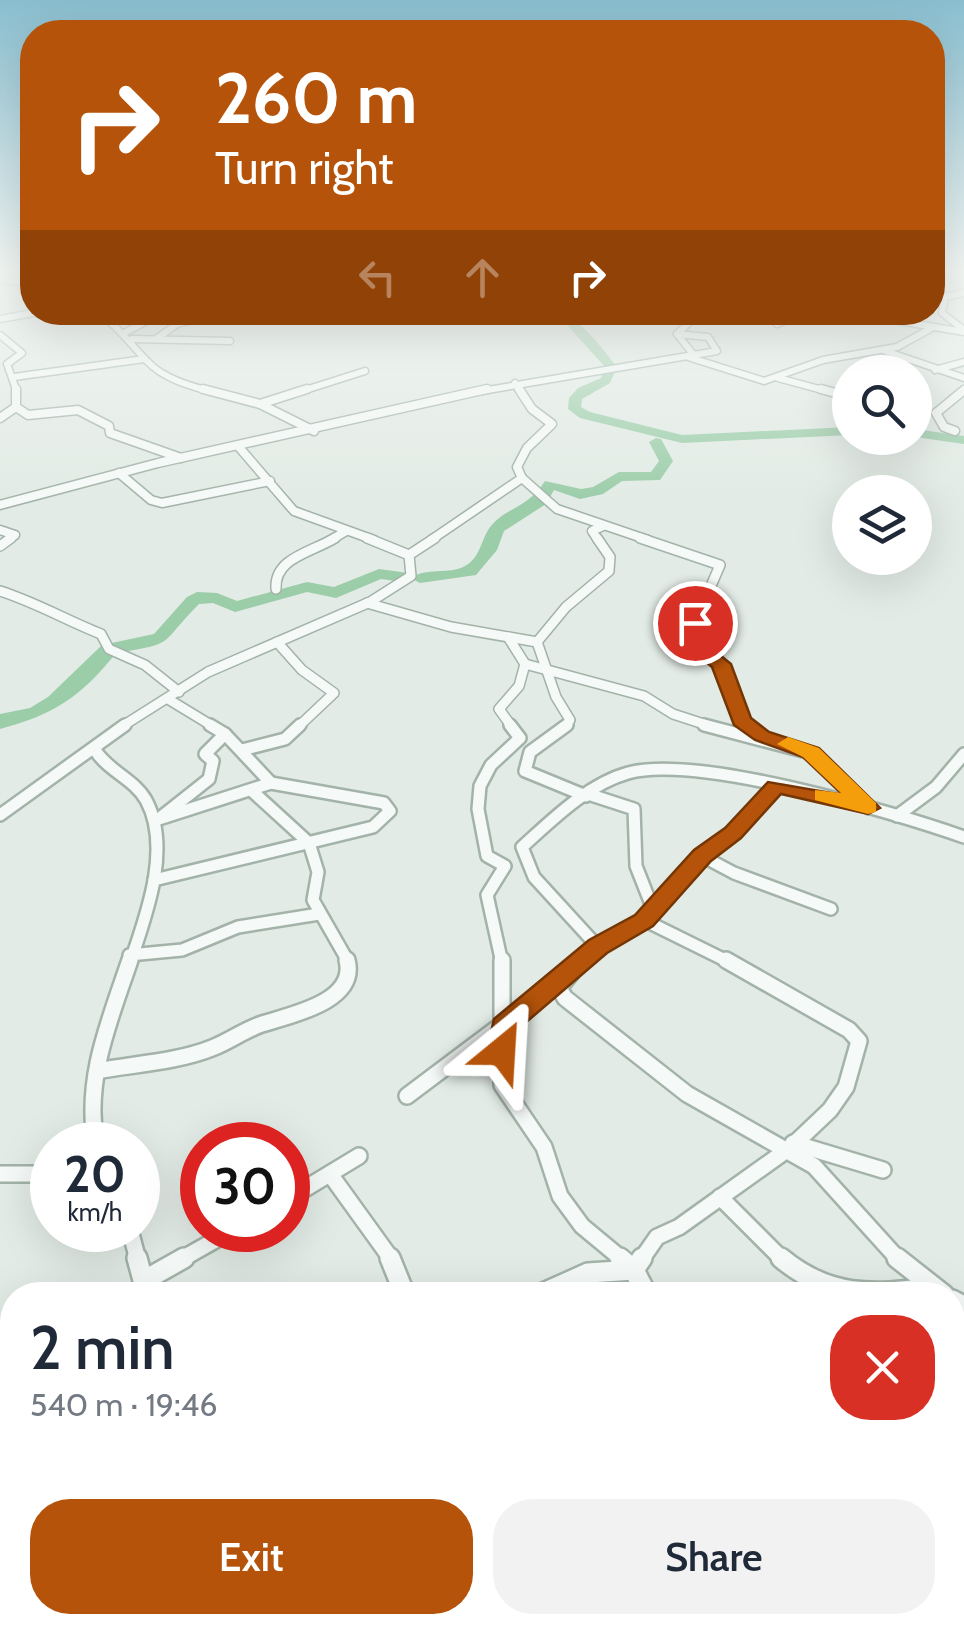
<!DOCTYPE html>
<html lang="en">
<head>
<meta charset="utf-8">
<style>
  body { margin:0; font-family:Cabin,sans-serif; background:#f2f2f3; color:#1f2937; height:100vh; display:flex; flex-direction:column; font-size:38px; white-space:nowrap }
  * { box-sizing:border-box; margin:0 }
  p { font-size:32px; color:#747a83 }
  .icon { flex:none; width:55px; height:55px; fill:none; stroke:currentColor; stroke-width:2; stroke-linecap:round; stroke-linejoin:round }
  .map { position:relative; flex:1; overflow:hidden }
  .panel { position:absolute; left:0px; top:1282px; width:965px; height:352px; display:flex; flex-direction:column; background:#fff; border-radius:40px 40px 0 0; box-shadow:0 10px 40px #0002 }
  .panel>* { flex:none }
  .top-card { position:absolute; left:20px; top:20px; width:925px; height:305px; border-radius:40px; box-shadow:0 10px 40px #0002; background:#b45309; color:#fff; overflow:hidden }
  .controls { position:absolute; left:832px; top:355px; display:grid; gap:20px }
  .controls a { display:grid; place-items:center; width:100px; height:100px; border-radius:50%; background:#fff; box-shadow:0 10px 40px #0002; font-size:50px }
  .speed { position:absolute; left:30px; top:1122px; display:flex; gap:20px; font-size:50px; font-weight:700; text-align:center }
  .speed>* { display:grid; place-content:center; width:130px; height:130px; border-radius:50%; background:#fff; box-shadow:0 10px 40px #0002; line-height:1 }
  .speed small { font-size:25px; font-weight:400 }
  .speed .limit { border:15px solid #d22; background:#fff; color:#111 }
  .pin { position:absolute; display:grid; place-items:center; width:85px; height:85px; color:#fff; margin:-42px; border:5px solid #fff; border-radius:50%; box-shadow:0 2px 10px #0007 }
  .me { position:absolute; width:110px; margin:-55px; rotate:27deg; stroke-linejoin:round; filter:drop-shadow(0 0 8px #0008) }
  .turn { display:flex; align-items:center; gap:35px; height:210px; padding:0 30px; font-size:45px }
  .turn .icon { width:130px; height:130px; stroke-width:2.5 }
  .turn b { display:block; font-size:70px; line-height:85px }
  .lanes { display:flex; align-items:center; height:95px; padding:0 30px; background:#0003; justify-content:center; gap:50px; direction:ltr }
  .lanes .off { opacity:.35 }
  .round { display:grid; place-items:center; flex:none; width:105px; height:105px; border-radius:40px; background:#f2f2f3 }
  .summary { display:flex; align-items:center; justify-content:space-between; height:170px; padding:0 30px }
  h1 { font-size:60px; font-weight:600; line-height:75px }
  .action { display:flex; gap:20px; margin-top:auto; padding:20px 30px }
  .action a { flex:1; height:115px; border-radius:40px; background:#b45309; color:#fff; font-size:40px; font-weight:600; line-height:115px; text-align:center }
  .action a+a { background:#f2f2f3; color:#1f2937 }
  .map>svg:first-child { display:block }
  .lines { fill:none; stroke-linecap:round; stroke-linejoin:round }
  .river { fill:#9bcda9; fill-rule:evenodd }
  .minor-far5-casing { stroke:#a3b3a9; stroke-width:9 }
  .minor-far4-casing { stroke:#a3b3a9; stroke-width:11 }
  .minor-far3-casing { stroke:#a3b3a9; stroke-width:12 }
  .minor-far2-casing { stroke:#a3b3a9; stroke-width:16 }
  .minor-far1-casing { stroke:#a3b3a9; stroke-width:20 }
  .minor-casing { stroke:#a3b3a9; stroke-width:24 }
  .minor-far5 { stroke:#f5f9f7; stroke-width:6 }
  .minor-far4 { stroke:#f5f9f7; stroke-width:8 }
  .minor-far3 { stroke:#f5f9f7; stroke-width:9 }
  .minor-far2 { stroke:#f5f9f7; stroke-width:11 }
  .minor-far1 { stroke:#f5f9f7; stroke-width:15 }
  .minor { stroke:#f5f9f7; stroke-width:19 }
  .route { fill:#b45309; stroke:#753606; stroke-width:2.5 }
  .slow { fill:#f59e0b }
</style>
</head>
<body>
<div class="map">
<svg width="964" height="1634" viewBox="0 0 964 1634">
  <rect width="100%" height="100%" fill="#e2ebe5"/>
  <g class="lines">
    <g class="river">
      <path d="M 387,312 L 488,312 L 441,321 Z"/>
      <path d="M 548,312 C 578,312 599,345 617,367 L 610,383 L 582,399 L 581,407 L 590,412 L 682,435 L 850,427 L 850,435 L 682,443 L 580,418 L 568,409 L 569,398 L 578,388 L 601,378 L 605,367 L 567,325 Z"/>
      <path d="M 915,429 L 964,436 L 964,444 L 915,437 Z"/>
      <path d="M 656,438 L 661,439 L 673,461 L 660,480 L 622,481 L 603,494 L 580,499 L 554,490 L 546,504 L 504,531 L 497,550 L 476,575 L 420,583 L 411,578 C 426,567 449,575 465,566 C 481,558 481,538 491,526 C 508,506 527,509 545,481 L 581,489 L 593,487 L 619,472 L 651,472 L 659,461 L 649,442 Z"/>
      <path d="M 379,569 L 408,573 L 411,577 L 402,582 L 381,579 L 336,598 L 307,592 L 235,612 L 213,603 L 199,604 C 158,645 178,643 116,653 C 81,697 53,715 0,729 L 0,714 L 30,708 L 48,697 L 102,645 L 154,634 L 187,597 L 197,592 L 217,593 L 237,601 L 307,582 L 334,587 Z"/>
    </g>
    <g class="minor-far5-casing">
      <g id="minor-far5">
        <path d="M 0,279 L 32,284"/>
        <path d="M 964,293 L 945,297 L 942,313 L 964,330"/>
        <path d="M 98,312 C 121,329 129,343 148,362 C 164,379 191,386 212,392"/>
        <path d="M 846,312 L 964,332"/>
        <path d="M 0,319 L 38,312"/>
        <path d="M 777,324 L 784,321 L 785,312"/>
        <path d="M 126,332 L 154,317 L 152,312"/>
        <path d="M 0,335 L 22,353 L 7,364 L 17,392"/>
        <path d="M 132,339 L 230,341"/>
        <path d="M 156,339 L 177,324 L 224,312"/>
        <path d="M 885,351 L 964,378"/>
        <path d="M 693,354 L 677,334 L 700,312"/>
        <path d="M 688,357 L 764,381 L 823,360 L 897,347 L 930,329"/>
        <path d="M 935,370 L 964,362"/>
        <path d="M 14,377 L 144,359"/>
        <path d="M 778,378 L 830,392"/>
        <path d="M 515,383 L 521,392"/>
        <path d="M 299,392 L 365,371"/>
        <path d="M 476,392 L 717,351 L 708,337 L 677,334"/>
      </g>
    </g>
    <g class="minor-far4-casing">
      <g id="minor-far4">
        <path d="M 16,389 L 16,407 L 28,415 L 78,410 L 109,426 L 110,433 L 181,458"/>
        <path d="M 203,389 L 260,404 L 314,431"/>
        <path d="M 821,389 L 850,397"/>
        <path d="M 260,404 L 307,389"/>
        <path d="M 0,418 L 16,407"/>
        <path d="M 955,431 L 944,427 L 936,413 L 964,390"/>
        <path d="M 238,446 L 294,511 L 374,540"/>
        <path d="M 119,473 L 151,500 L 162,503 L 270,481"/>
        <path d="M 522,478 L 557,509 L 648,540"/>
        <path d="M 0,505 L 158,463 L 487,389"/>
        <path d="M 0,530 L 15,535 L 8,540"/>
        <path d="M 331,540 L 346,531"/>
        <path d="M 431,540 L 522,478 L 517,467 L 527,448 L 552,424 L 532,409 L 519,389"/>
        <path d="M 598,540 L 592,531 L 603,526"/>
      </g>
    </g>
    <g class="minor-far3-casing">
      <g id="minor-far3">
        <path d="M 640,538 L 720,565 L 695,623 L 695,644 L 721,664 L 742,720 L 751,727"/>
        <path d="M 0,546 L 11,538"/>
        <path d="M 409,555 L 435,538"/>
        <path d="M 276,589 C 274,558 310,553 335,538"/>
        <path d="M 0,591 C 35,602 66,620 101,634 L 109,649 L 145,665 L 179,692"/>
        <path d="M 367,603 L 451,627 L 537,642"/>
        <path d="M 508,637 L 525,664 L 519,686 L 499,709 L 512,727"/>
        <path d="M 277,642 L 302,670 L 334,693 L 298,727"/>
        <path d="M 525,664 L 644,696 L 673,714 L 713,727"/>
        <path d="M 168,699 L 214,727"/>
        <path d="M 121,727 L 208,672 L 370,602 L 411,576 L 409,555 L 367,538"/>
        <path d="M 565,727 L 570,720 L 556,697 L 537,642 L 566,607 L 609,571 L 610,557 L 597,538"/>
      </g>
    </g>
    <g class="minor-far2-casing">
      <g id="minor-far2">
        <path d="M 210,725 L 225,734 L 271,783"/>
        <path d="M 567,725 L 530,752 L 525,771 L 586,796"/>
        <path d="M 704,725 L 811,753 L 869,808"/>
        <path d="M 748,725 L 762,736"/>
        <path d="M 95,750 C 108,771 134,779 146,800 C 172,848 146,916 130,963"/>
        <path d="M 242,750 L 285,739 L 300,725"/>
        <path d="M 251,790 L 309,843 L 318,872 L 313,900 L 349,963"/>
        <path d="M 588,794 L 634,809 L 636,866 L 653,909"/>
        <path d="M 0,815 L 125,725"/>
        <path d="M 897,816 L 936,787 L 964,754"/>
        <path d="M 161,817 L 209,779 L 213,761 L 205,754 L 225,734"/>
        <path d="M 702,856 L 734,873 L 831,909"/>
        <path d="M 154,880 L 373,827 L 390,811 L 384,803 L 271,783 L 156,820"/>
        <path d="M 644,920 L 731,963"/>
        <path d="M 598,947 L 534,877 L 522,847 C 552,820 588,784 628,773 C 697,754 893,812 964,837"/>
        <path d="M 129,955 L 182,950 L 238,927 L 319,914"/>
        <path d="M 502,963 L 487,895 L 505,866 L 487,856 L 478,809 L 480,786 L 491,765 L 520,738 L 510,725"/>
        <path d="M 578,963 L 644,920 L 702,856 L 733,833 L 776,787"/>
      </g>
    </g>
    <g class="minor-far1-casing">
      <g id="minor-far1">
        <path d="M 502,960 L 502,1085 L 544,1147 L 560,1196 L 582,1226 L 623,1260"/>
        <path d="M 582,960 L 559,988 L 565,998 L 687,1094 L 814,1166 L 899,1260"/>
        <path d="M 97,1071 C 134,1064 177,1062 212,1048 C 230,1041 244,1030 262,1024 C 290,1015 358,1002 347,960"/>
        <path d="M 407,1096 L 560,981"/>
        <path d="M 793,1143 L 883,1170"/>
        <path d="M 96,1145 C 84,1080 109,1022 130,960"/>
        <path d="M 0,1174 L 52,1174"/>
        <path d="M 330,1174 L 392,1260"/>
        <path d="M 720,1197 L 783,1260"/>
        <path d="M 288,1199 L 359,1156"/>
        <path d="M 130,1230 L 138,1260"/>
        <path d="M 180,1260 L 233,1230"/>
        <path d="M 641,1260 L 657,1237 L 679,1227 L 791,1147 L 830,1110 L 846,1087 L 859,1041 L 849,1030 L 726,960"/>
      </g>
    </g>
    <g class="minor-casing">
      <g id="minor">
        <path d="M 137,1258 L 147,1295"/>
        <path d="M 390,1258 L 405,1295"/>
        <path d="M 620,1258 L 634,1270 L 647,1295"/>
        <path d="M 781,1258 C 829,1298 872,1295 931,1288"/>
        <path d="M 897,1258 L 944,1295"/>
        <path d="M 145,1280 L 184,1258"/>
        <path d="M 539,1295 L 588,1273 L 634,1270 L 642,1258"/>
        <path d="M 952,1300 L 964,1306"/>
        <path d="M 0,1429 L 12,1428"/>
        <path d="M 212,1622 L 230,1634"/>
        <path d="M 441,1622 L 443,1634"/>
        <path d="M 100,1634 L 102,1622"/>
      </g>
    </g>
    <use href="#minor-far5" class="minor-far5"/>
    <use href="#minor-far4" class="minor-far4"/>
    <use href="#minor-far3" class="minor-far3"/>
    <use href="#minor-far2" class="minor-far2"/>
    <use href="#minor-far1" class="minor-far1"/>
    <use href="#minor" class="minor"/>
  </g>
  <linearGradient id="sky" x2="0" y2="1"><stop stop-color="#89becf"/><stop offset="0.54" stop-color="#f2f6f3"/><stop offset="1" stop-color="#f2f6f3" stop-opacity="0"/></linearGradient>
  <rect width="964" height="502" fill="url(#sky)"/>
  <path class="route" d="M 689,619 L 701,619 L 704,642 L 731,664 L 751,718 L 769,732 L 819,748 L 880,808 L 868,814 L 781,794 L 741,838 L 711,861 L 653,926 L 607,953 L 517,1030 L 511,1059 L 492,1059 L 487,1051 L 494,1019 L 589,940 L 635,915 L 694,850 L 725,828 L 768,782 L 843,795 L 803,757 L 755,740 L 734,725 L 712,667 L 685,644 Z"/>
  <path class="slow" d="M 788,737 L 819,748 L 876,803 L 876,812 L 868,814 L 815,800 L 815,790 L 841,793 L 803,757 L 777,744 Z"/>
</svg>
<div class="controls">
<a><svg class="icon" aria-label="search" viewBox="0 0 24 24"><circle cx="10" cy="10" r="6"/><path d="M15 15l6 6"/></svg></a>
<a><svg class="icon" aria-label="layers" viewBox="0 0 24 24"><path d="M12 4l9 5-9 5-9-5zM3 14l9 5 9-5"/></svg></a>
</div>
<div class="speed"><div>20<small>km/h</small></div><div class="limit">30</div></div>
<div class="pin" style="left:695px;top:623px;background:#d93025"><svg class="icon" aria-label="arrive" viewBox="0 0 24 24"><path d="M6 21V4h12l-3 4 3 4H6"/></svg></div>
<svg class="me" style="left:502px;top:1051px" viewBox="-20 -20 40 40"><path d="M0-17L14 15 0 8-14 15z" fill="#b45309" stroke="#fff" stroke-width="4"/></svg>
<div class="top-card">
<div class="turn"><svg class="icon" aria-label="right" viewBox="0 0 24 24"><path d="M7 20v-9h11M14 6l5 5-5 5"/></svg><div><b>260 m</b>Turn right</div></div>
<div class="lanes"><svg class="icon off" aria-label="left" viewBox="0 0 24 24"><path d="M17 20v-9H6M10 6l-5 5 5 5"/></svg><svg class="icon off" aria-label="ahead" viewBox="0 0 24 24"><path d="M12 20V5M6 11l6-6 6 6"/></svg><svg class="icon" aria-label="right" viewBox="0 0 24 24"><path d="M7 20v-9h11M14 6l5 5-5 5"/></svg></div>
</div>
<section class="panel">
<div class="summary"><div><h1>2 min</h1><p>540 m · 19:46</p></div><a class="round" style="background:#d93025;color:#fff"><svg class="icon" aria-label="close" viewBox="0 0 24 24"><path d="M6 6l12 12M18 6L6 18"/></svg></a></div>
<div class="action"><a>Exit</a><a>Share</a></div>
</section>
</div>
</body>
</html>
